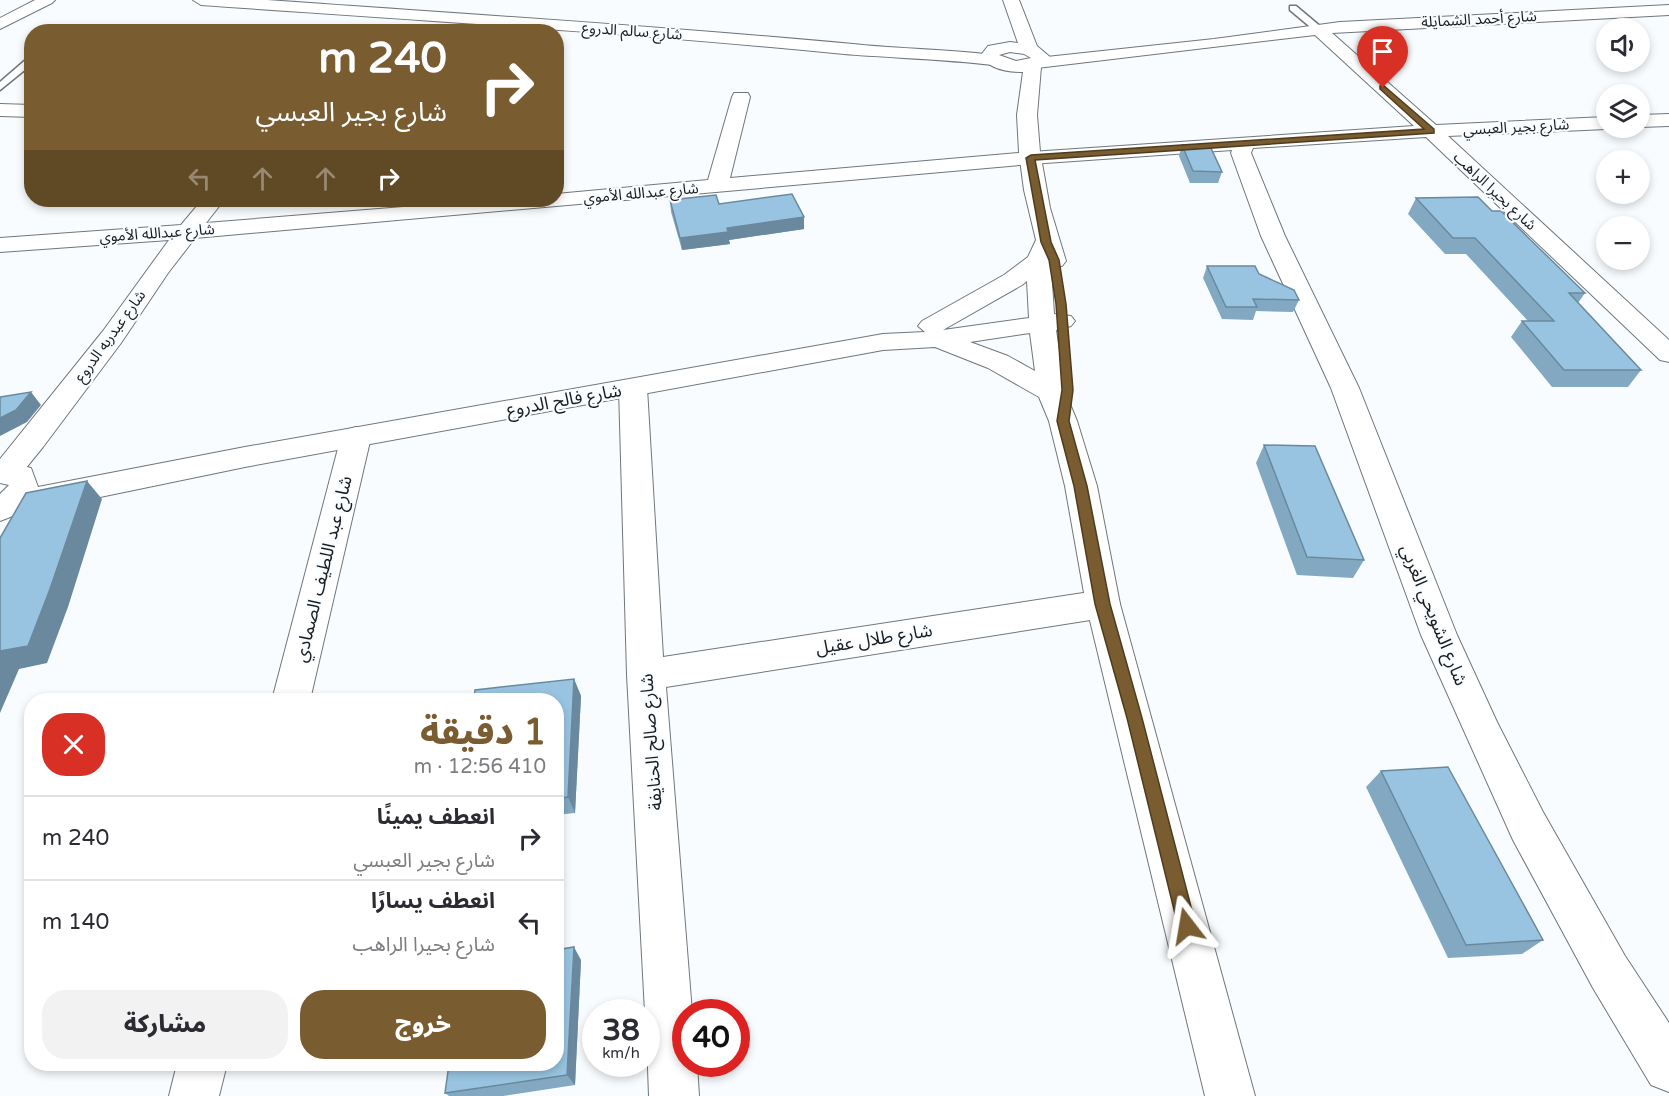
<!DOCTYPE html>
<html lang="ar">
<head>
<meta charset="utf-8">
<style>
  body { margin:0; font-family:"Varela Round","Noto Sans Arabic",sans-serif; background:#f2f2f3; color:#2b2b33; direction:rtl; height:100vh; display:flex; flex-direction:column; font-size:22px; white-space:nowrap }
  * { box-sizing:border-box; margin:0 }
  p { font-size:20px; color:#7c7c81 }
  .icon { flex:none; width:33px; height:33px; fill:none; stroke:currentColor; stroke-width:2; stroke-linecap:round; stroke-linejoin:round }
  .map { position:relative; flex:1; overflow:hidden; direction:ltr }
  .side { position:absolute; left:24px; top:693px; width:540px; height:378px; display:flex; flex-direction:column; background:#fff; border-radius:24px; box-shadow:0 3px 9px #0003; direction:rtl }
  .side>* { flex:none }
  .guide { position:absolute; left:24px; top:24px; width:540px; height:183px; border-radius:24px; box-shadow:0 3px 9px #0003; direction:rtl; background:#795d30; color:#fff; overflow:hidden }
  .fabs { position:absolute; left:1596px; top:18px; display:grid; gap:12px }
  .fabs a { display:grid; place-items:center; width:54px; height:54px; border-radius:50%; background:#fff; box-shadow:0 3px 9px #0003; font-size:30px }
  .speed { position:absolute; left:582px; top:999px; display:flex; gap:12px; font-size:30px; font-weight:700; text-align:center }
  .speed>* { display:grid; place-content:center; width:78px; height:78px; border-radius:50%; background:#fff; box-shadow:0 3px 9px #0003; line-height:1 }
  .speed small { font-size:15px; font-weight:400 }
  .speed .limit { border:9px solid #d22; background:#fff; color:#111 }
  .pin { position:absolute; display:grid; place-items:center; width:51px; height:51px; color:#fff; margin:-62px -26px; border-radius:50% 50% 50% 0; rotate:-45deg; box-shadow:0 0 6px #0007 }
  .pin .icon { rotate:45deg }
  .me { position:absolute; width:66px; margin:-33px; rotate:346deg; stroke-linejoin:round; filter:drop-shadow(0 0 4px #0008) }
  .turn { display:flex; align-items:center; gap:21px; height:126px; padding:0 18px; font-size:27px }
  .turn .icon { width:78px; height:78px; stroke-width:2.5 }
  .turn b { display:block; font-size:42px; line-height:51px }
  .lanes { display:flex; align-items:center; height:57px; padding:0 18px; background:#0003; justify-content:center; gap:30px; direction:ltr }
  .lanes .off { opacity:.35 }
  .round { display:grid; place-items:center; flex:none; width:63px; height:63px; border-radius:24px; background:#f2f2f3 }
  .headline { display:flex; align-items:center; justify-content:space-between; height:102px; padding:0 18px }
  h1 { font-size:36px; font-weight:800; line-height:45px; color:#795d30 }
  .button { display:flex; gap:12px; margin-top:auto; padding:12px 18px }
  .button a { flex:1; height:69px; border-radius:24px; background:#795d30; color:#fff; font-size:24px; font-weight:800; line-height:69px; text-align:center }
  .button a+a { background:#f2f2f3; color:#2b2b33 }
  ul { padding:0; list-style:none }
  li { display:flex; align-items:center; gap:18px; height:84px; padding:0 18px; border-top:2px solid #e1e1e2 }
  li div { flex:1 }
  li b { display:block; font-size:22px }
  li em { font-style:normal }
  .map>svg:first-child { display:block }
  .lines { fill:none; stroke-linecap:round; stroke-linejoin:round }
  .service-casing { stroke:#6f777c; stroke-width:3 }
  .minor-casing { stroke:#6f777c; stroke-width:2 }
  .tertiary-casing { stroke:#6f777c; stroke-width:2 }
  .service { fill:#fff; fill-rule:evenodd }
  .minor { fill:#fff; fill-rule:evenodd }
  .tertiary { fill:#fff; fill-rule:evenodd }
  .wall { fill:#83a9c2 }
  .shaded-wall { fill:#6a899e }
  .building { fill:#98c4e1; stroke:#6a899e; stroke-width:1.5 }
  .route { fill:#795d30; stroke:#4f3c1f; stroke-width:1.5 }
  .labels { text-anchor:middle; stroke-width:4.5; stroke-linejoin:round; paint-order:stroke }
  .far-street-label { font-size:15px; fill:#191c1e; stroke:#f9fcfe }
  .street-label { font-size:18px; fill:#191c1e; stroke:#f9fcfe }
</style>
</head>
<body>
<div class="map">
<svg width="1669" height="1096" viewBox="0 0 1669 1096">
  <rect width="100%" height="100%" fill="#f9fcfe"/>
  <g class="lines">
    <g class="service-casing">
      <g id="service">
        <path d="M 1290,6 L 1296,6 L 1321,27 L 1321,31 L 1315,31 L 1290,10 Z"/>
        <path d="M 29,57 L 32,57 L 32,64 L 0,90 L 0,82 Z"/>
      </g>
    </g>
    <g class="minor-casing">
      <g id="minor">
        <path d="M 35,0 L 55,0 L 52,3 L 0,29 L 0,18 Z"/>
        <path d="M 193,0 L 267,0 C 463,14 658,26 853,44 C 899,49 946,49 993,55 L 999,56 L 1002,60 L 999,64 L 993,65 C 943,59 894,58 844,54 C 630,33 415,20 201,5 Z"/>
        <path d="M 1669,5 L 1669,15 L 1332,33 L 1436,125 L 1606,117 L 1606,128 L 1611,128 L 1606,129 L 1448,136 L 1669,340 L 1669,362 L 1660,360 L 1426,137 L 1253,148 L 1251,153 L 1285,236 L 1359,388 L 1457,635 L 1497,722 L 1543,812 L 1625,956 L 1669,1023 L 1669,1092 L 1651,1085 L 1593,988 L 1513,840 L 1421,635 L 1331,388 L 1261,236 L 1231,153 L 1232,150 L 1031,164 L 195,238 L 168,273 L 121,343 L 43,447 L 17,479 L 6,483 L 0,481 L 0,459 L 103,331 L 169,240 L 0,252 L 0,238 L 181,225 L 202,200 L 224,200 L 206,223 L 490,200 L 556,200 L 556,194 L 708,180 L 732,97 L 734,93 L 748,93 L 750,97 L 730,178 L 1031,152 L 1414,126 L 1315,35 L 1037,68 L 1031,67 L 1028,63 L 1031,59 L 1037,58 L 1214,39 L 1340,22 Z"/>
        <path d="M 0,104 L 32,105 L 32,117 L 0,116 Z"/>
        <path d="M 1669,114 L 1669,126 L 1640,127 L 1640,115 Z"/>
        <path d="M 633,379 L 643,382 L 647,388 L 663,657 L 1103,590 L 1115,594 L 1120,604 L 1115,614 L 1103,618 L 666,687 L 692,1012 L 686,1012 L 686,1064 L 697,1064 L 699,1096 L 649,1096 L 646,1012 L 645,1012 L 627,675 L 619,388 L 623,382 Z"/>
        <path d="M 356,427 L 366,430 L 371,437 L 310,700 L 272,700 L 341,437 L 346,430 Z"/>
        <path d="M 177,1064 L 227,1064 L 219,1096 L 169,1096 Z"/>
      </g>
    </g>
    <g class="tertiary-casing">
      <path id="tertiary" d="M 1003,0 L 1019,0 L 1037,46 L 1050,57 L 1046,64 L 1041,67 L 1037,115 L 1040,152 L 1050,208 L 1066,261 L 1062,266 L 1051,267 L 1054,314 L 1071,316 L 1075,321 L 1071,326 L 1056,330 L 1065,392 L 1077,421 L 1097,486 L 1120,604 L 1255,1096 L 1205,1096 L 1086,604 L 1065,486 L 1049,421 L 1039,397 L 988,368 L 935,347 L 883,350 L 245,467 L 18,514 L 0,521 L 0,494 L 9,485 L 0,483 L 0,461 L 31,468 L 38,487 L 245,447 L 883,334 L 925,332 L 918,326 L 922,321 L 1004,275 L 1028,257 L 1036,240 L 1024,190 L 1019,152 L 1017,115 L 1023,72 C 1008,72 988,69 981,55 L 988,46 L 1010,42 L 1018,43 ZM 1010,52 L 1024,54 L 1031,58 L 1016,61 L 999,55 ZM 1027,281 L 1029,318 L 943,330 L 1022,285 ZM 1030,333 L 1035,371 L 1008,356 L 970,342 Z"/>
    </g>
    <use href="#service" class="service"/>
    <use href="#minor" class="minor"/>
    <use href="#tertiary" class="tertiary"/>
  </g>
  <g class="wall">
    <path d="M 1182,145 L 1222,172 L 1218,183 L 1190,183 L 1179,156 Z"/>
    <path d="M 1416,198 L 1492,211 L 1585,293 L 1578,303 L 1641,370 L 1628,387 L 1552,387 L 1511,337 L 1522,321 L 1528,321 L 1466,254 L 1445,254 L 1408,214 Z"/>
    <path d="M 670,200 L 719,204 L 804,217 L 804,229 L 729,240 L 730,244 L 682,250 L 671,212 Z"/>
    <path d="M 1207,266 L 1259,274 L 1299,300 L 1293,312 L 1256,311 L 1253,320 L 1222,319 L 1203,278 Z"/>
    <path d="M 1264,445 L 1364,560 L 1353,578 L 1297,575 L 1256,463 Z"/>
    <path d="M 574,679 L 581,696 L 575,813 L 556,815 L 556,700 Z"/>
    <path d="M 1381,771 L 1543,940 L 1522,954 L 1448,958 L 1366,787 Z"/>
    <path d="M 581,960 L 575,1085 L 503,1096 L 449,1096 L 445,1093 Z"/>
  </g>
  <g class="shaded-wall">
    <path d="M 804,217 L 804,229 L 729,240 L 730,244 L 682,250 L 680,238 L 727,228 Z"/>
    <path d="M 31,392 L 41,405 L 27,422 L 0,436 L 0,418 Z"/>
    <path d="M 87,481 L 102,499 L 68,607 L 47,663 L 19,669 L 0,713 L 0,651 Z"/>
    <path d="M 574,679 L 581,696 L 575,813 L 568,797 Z"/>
    <path d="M 574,947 L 581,960 L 575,1085 L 567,1075 Z"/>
  </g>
  <g class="building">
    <path d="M 1182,145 L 1210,146 L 1222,172 L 1193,171 Z"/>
    <path d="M 792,194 L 804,217 L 727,228 L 728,232 L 680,238 L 670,200 L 716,195 L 719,204 Z"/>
    <path d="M 1478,197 L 1492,211 L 1501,211 L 1585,293 L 1569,293 L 1641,370 L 1564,370 L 1522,321 L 1554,321 L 1475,238 L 1453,238 L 1416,198 Z"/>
    <path d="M 1207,266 L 1255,266 L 1259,274 L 1294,290 L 1299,300 L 1253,299 L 1257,307 L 1226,307 Z"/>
    <path d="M 31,392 L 16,410 L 0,418 L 0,397 Z"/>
    <path d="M 1264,445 L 1315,446 L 1364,560 L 1307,557 Z"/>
    <path d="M 87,481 L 50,589 L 28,646 L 0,651 L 0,538 L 26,493 Z"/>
    <path d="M 574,679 L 568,797 L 556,799 L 556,700 L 474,700 L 475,690 Z"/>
    <path d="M 1448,767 L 1543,940 L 1466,945 L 1381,771 Z"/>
    <path d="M 574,947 L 567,1075 L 445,1093 L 449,1064 L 556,1064 L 556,950 Z"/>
  </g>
  <path class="route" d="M 1383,85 L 1434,129 L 1434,133 L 1035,160 L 1051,242 L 1059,260 L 1066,304 L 1073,390 L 1069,421 L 1087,486 L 1110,604 L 1142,718 L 1196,926 L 1194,933 L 1187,936 L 1180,933 L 1178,926 L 1127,718 L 1095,604 L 1074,486 L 1057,421 L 1062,390 L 1056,304 L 1049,260 L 1041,242 L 1026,158 L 1031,155 L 1424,129 L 1380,89 L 1380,86 Z"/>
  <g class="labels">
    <g class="far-street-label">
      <text transform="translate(1479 19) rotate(-3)" y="5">شارع أحمد الشمايلة</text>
      <text transform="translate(632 31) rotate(4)" y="5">شارع سالم الدروع</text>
      <text transform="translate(1516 127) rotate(-3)" y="5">شارع بجير العبسي</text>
      <text transform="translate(1495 191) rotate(43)" y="5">شارع بحيرا الراهب</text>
      <text transform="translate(641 193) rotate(-5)" y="5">شارع عبدالله الأموي</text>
      <text transform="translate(157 233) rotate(-4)" y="5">شارع عبدالله الأموي</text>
      <text transform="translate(110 336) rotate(-54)" y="5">شارع عبدربه الدروع</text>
    </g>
    <g class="street-label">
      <text transform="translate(564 400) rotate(-10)" y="6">شارع فالح الدروع</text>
      <text transform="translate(323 569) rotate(-76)" y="6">شارع عبد اللطيف الصمادي</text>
      <text transform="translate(1434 615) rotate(68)" y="6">شارع الشويحي الغربي</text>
      <text transform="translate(874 639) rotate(-9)" y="6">شارع طلال عقيل</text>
      <text transform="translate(651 742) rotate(-94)" y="6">شارع صالح الحنايفة</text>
    </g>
  </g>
</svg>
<div class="fabs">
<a><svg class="icon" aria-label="sound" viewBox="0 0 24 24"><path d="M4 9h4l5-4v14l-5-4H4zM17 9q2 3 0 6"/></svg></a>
<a><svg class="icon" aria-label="layers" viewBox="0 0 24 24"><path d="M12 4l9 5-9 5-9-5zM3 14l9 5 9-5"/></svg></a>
<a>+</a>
<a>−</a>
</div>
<div class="speed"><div>38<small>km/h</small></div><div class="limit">40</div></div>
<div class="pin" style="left:1383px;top:88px;background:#d93025"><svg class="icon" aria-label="arrive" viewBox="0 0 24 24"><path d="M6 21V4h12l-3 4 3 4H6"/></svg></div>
<svg class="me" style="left:1187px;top:926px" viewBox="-20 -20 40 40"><path d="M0-17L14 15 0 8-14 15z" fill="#795d30" stroke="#fff" stroke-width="4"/></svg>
<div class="guide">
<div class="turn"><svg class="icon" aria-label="right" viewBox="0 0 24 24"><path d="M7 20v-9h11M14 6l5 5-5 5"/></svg><div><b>240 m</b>شارع بجير العبسي</div></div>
<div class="lanes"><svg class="icon off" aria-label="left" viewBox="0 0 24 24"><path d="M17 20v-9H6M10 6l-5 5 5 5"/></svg><svg class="icon off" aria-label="ahead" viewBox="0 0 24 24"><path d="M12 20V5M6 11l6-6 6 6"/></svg><svg class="icon off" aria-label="ahead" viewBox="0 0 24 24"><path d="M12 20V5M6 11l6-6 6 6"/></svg><svg class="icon" aria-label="right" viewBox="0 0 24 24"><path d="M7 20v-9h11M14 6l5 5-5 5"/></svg></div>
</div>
<section class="side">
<div class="headline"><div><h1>1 دقيقة</h1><p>410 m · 12:56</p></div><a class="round" style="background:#d93025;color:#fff"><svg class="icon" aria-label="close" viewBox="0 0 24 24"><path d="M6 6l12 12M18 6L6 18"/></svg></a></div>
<ul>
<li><svg class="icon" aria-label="right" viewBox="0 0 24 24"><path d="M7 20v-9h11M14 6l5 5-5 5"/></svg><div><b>انعطف يمينًا</b><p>شارع بجير العبسي</p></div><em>240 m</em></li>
<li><svg class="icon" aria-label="left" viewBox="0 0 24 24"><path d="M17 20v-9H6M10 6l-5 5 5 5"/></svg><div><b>انعطف يسارًا</b><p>شارع بحيرا الراهب</p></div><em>140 m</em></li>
</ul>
<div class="button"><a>خروج</a><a>مشاركة</a></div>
</section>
</div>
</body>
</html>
